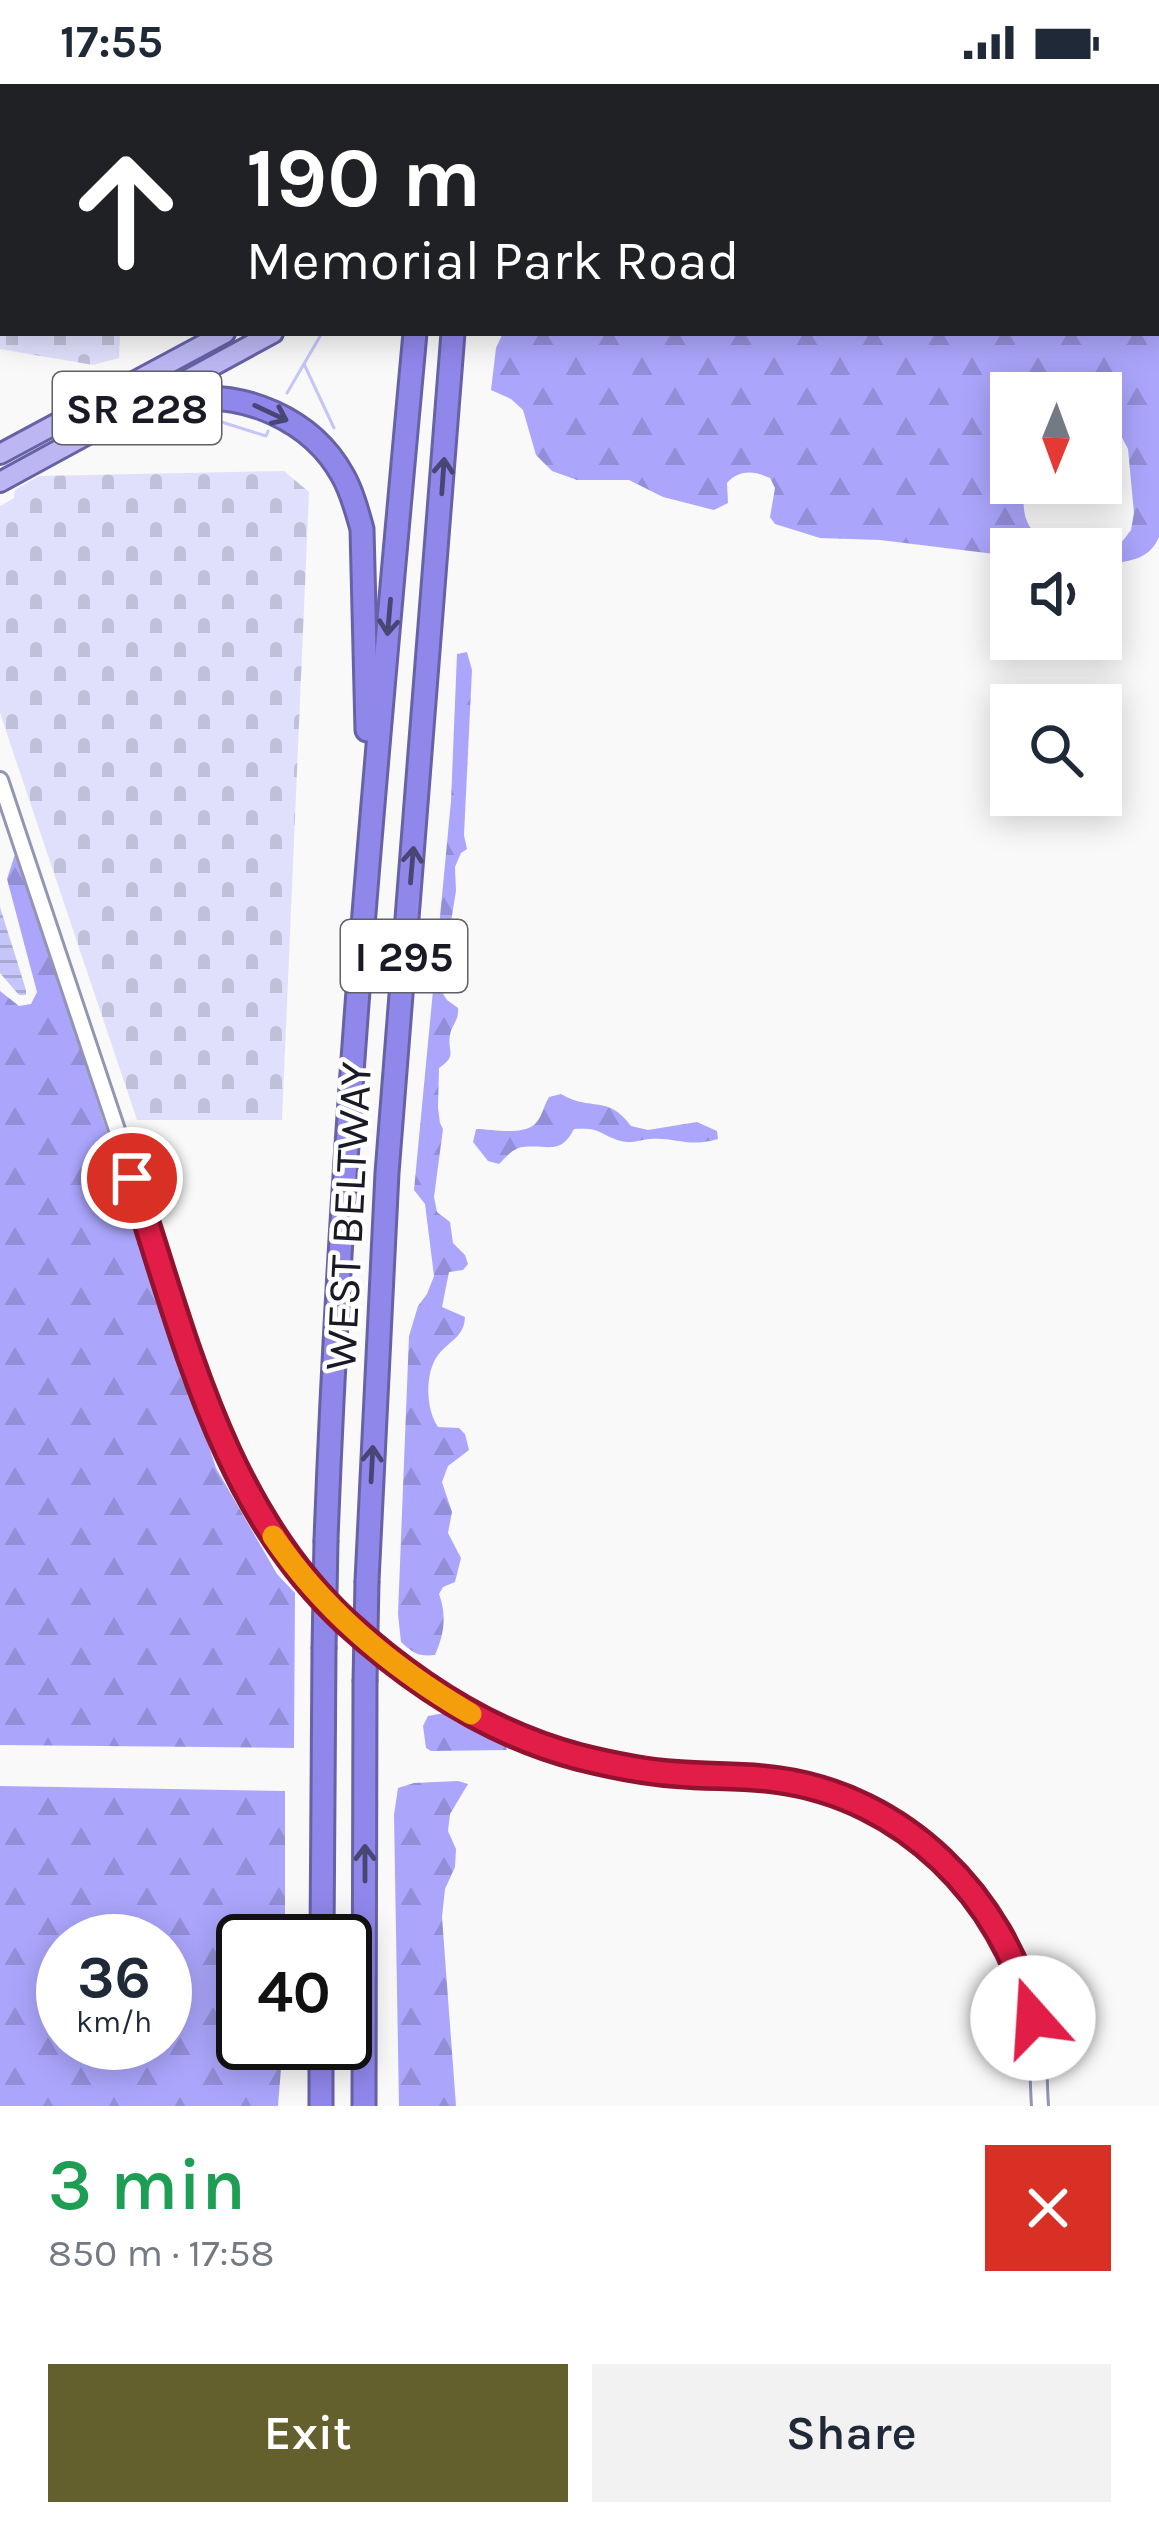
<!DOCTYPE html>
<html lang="en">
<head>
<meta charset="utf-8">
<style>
  body { margin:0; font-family:Karla,sans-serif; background:#f2f2f3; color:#1f2937; height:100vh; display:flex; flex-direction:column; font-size:45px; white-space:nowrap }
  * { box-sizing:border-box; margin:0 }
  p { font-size:39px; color:#747a83 }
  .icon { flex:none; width:66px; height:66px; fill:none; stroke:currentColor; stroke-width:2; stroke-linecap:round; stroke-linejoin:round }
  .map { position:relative; height:2022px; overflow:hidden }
  .panel { display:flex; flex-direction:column; background:#fff; flex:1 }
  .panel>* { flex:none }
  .top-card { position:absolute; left:0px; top:0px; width:1161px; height:252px; box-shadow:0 6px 30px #0003; background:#202124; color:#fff; overflow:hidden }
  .needle { width:78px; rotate:181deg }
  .fabs { position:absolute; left:990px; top:288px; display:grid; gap:24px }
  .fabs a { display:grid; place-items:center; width:132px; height:132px; border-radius:0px; background:#fff; box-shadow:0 6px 30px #0003; font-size:60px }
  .speed { position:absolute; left:36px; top:1830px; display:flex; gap:24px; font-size:60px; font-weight:700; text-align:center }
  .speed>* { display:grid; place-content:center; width:156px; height:156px; border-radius:50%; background:#fff; box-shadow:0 6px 30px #0003; line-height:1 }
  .speed small { font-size:30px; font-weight:400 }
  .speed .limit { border:6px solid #111; border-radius:18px; background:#fff; color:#111 }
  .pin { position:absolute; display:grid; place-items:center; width:102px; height:102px; color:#fff; margin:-51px; border:6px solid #fff; border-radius:50%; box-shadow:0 3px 12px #0007 }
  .me { position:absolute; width:132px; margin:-66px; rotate:341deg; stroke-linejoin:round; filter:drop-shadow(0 0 9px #0008) }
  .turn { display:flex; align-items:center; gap:42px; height:252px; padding:0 48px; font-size:54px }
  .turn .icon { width:156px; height:156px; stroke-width:2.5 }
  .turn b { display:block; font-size:84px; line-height:102px }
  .round { display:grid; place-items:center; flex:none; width:126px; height:126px; border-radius:0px; background:#f2f2f3 }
  .headline { display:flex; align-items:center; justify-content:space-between; height:204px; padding:0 48px }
  h1 { font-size:72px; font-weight:600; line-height:90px; color:#1e9e55 }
  .action { display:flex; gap:24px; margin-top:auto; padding:24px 48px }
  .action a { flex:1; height:138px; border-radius:0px; background:#63602d; color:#fff; font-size:48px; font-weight:600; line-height:138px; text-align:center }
  .action a+a { background:#f2f2f3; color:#1f2937 }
  .status { display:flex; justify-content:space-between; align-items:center; height:84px; padding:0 60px; background:#fff; direction:ltr }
  .status svg { height:33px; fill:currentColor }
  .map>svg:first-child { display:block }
  .forest { fill:url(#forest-firs); fill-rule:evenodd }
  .cemetery { fill:url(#cemetery-stones) }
  .water { fill:url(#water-rules) }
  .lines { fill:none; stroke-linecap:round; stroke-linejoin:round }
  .stream { stroke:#c6c5f9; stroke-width:3 }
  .minor-casing { stroke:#9494b5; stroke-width:20 }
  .major-casing { stroke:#6761a6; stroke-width:24 }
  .highway-casing { stroke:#6761a6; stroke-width:27 }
  .minor { stroke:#fff; stroke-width:14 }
  .major { stroke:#bcb7f3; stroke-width:18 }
  .highway { stroke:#9087eb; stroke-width:21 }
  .highway-bridge-casing { stroke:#6761a6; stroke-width:27; stroke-linecap:butt }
  .highway-bridge { stroke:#9087eb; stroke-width:21 }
  .oneway { stroke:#494675 }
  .route-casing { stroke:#92132f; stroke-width:30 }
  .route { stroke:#e11d48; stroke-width:21 }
  .slow { stroke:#f59e0b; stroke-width:21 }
  .labels { text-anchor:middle; stroke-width:9; stroke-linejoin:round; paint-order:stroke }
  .shield { fill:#fff; stroke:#5f5f67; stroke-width:3 }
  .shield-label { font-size:42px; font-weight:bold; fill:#1a1a26 }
  .street-label { font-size:45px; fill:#1a1a26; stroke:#fff }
</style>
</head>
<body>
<div class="status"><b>17:55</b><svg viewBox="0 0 49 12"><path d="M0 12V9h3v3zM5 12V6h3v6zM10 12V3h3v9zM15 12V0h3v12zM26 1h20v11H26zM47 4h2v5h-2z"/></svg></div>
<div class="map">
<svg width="1159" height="2022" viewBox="0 0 1159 2022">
  <defs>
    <pattern id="forest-firs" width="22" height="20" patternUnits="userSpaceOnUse" patternTransform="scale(3)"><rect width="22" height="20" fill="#aba6fc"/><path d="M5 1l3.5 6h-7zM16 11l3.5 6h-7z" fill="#938ed8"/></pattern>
    <pattern id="cemetery-stones" width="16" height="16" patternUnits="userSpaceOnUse" patternTransform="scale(3)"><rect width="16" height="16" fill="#e0e0fd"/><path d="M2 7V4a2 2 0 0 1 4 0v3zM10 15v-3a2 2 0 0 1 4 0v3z" fill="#c0c0d9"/></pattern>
    <pattern id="water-rules" width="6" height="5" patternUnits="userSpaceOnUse" patternTransform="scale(3)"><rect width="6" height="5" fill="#c6c5f9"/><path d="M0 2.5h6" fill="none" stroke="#aaa9d5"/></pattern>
  </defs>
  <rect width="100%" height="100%" fill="#f9f9f9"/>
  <g class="forest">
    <path d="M 1159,181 L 1159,453 C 1151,473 1132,478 1111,479 L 1108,476 L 1131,446 L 1134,429 L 1128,365 L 1118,346 L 1101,335 L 1101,309 L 1011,309 L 1011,399 L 1025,399 C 1023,417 1021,435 1035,449 C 1051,464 1039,446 1049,465 L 1011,465 L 1011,472 L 880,456 L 820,454 L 775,440 L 770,433 L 775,404 L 770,394 C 754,387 740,385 727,399 L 728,419 L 714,426 L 663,413 L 629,396 L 577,396 L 552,387 L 536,371 L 523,326 L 511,315 L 491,306 L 496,264 L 503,249 L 1158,249 Z"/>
    <path d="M 467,568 L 472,586 L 464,751 L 467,765 L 461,769 L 455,783 L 456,807 L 440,905 L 447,916 L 458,924 C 459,937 452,940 450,951 C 447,968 458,971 439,984 L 438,1024 L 440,1039 L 443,1045 L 434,1113 L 437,1128 L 450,1138 L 453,1159 L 465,1171 L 468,1180 L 463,1186 L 449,1188 L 442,1223 L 465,1233 C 464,1255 447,1257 436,1274 C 425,1292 426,1326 438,1343 L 459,1344 L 465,1350 L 469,1366 L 448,1382 L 442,1398 L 452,1428 L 448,1449 L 461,1474 L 455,1498 L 443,1503 L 439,1510 C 447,1531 444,1551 435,1571 C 419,1573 413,1569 401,1558 L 398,1530 L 409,1252 L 418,1222 L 427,1210 L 434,1192 L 425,1120 L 414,1106 L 451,717 L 457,570 Z"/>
    <path d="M 16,767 L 216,1384 L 277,1490 L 295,1509 L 294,1664 L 0,1661 L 0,907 L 19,922 L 31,920 L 37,908 L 7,795 Z"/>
    <path d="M 561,1010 C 591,1028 608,1010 631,1042 L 648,1046 L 697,1038 L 717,1047 L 718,1055 C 687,1064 677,1053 650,1055 C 639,1056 632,1060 621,1057 C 598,1050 601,1043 574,1045 C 560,1072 548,1060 523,1063 C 513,1064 506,1073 499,1080 L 488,1077 L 473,1058 L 476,1045 C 493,1045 521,1052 535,1040 C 542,1033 544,1021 549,1013 Z"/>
    <path d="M 444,1629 L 504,1659 L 507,1666 L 431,1667 L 426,1664 L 423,1642 L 428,1632 Z"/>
    <path d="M 458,1697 L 468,1700 L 450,1730 L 448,1747 L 456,1765 L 455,1783 L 445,1805 L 442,1833 L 456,2022 L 399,2022 L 394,1731 L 398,1704 L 414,1699 Z"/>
    <path d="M 0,1702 L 285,1707 L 285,1857 L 243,1857 L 243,1959 L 283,1959 L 278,2022 L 0,2022 ZM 165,1857 L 165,1959 L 63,1959 L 63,1857 Z"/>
  </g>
  <g class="cemetery">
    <path d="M 0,0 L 123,0 L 123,3 L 3,3 L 3,249 L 120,249 L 119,274 L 93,281 L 0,265 Z"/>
    <path d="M 284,387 L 309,408 L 282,1036 L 137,1036 L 0,629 L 0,422 L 14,414 L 15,406 L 39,392 Z"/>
  </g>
  <path class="water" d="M 0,823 L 26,906 L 26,911 L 19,911 L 0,889 Z"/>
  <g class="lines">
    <g class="stream">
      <path d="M 411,0 L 415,3"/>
      <path d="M 304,280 L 334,344"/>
      <path d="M 287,309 L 322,249"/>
      <path d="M 209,334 L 266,352 L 268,347"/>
    </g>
    <g class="minor-casing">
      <path id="minor" d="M 0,696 L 218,1348 C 276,1488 391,1604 533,1659 C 579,1677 633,1687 683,1691 C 716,1693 750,1690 783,1697 C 902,1720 1007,1810 1032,1932 C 1039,1961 1038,1992 1040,2022"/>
    </g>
    <g class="major-casing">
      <g id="major">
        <path d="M 684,3 L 689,0"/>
        <path d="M 728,3 L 733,0"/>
        <path d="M 0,370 L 225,249"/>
        <path d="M 0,398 L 273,249"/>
      </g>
    </g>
    <g class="highway-casing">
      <g id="highway">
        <path d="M 358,3 L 358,0"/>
        <path d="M 437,3 L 438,0"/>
        <path d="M 473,3 L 473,0"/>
        <path d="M 117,334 C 138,328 160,319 181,316 C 243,306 312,335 343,392 C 352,408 357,427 362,445 L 367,646"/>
        <path d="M 326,1456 C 341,1052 378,651 415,249"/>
        <path d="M 367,1497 L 387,1089 L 453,249"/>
        <path d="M 322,1857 L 324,1565"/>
        <path d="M 321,2022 L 321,1959"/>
        <path d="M 364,2022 L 365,1598"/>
      </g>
    </g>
    <use href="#minor" class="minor"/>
    <use href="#major" class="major"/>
    <use href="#highway" class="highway"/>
    <g class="highway-bridge-casing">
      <g id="highway-bridge">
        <path d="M 324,1565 L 326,1456"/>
        <path d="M 365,1598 L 367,1497"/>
      </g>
    </g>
    <use href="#highway-bridge" class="highway-bridge"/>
  </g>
  <defs><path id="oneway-shaft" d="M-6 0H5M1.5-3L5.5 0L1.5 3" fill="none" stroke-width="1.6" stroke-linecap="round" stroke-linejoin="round" transform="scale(3)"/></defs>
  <g class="oneway">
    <use href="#oneway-shaft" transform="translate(271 329) rotate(25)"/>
    <use href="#oneway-shaft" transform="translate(443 392) rotate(-86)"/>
    <use href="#oneway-shaft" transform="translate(389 533) rotate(95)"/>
    <use href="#oneway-shaft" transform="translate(412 781) rotate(-85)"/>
    <use href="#oneway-shaft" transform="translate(372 1380) rotate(-87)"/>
    <use href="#oneway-shaft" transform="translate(365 1779) rotate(-90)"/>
  </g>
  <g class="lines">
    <g class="route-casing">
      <path id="route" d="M 132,1094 C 184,1249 221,1422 346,1538 C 414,1600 490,1650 579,1673 C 611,1681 644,1688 677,1690 C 710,1693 744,1691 777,1696 C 904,1713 1003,1813 1033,1934"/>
    </g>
    <use href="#route" class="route"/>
    <path class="slow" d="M 273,1452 C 323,1526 394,1585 471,1630"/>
  </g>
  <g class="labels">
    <g class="shield">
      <rect x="53" y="288" width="168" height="72" rx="9"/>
      <rect x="341" y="836" width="126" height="72" rx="9"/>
    </g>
    <g class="shield-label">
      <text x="137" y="339">SR 228</text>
      <text x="404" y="887">I 295</text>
    </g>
    <g class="street-label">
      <text transform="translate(347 1132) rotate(-87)" y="16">WEST BELTWAY</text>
    </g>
  </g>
</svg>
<div class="fabs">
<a><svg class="needle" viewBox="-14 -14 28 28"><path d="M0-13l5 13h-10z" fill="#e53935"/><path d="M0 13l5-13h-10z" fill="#747a83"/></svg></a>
<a><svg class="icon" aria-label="sound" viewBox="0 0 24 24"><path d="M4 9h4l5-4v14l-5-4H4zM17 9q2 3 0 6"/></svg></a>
<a><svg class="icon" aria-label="search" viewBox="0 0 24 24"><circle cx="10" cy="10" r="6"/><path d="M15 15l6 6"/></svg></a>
</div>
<div class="speed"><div>36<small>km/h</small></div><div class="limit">40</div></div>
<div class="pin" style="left:132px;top:1094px;background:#d93025"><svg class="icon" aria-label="arrive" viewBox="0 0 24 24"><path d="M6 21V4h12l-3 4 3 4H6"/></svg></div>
<svg class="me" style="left:1033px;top:1934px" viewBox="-20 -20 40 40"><circle r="19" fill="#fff"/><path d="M0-13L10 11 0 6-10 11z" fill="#e11d48"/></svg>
<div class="top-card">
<div class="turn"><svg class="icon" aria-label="ahead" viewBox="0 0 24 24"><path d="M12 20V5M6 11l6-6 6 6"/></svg><div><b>190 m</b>Memorial Park Road</div></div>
</div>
</div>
<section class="panel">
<div class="headline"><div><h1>3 min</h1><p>850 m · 17:58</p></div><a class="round" style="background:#d93025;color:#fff"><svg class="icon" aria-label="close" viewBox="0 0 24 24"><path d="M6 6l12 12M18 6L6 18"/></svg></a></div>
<div class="action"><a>Exit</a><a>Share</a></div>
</section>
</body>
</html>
